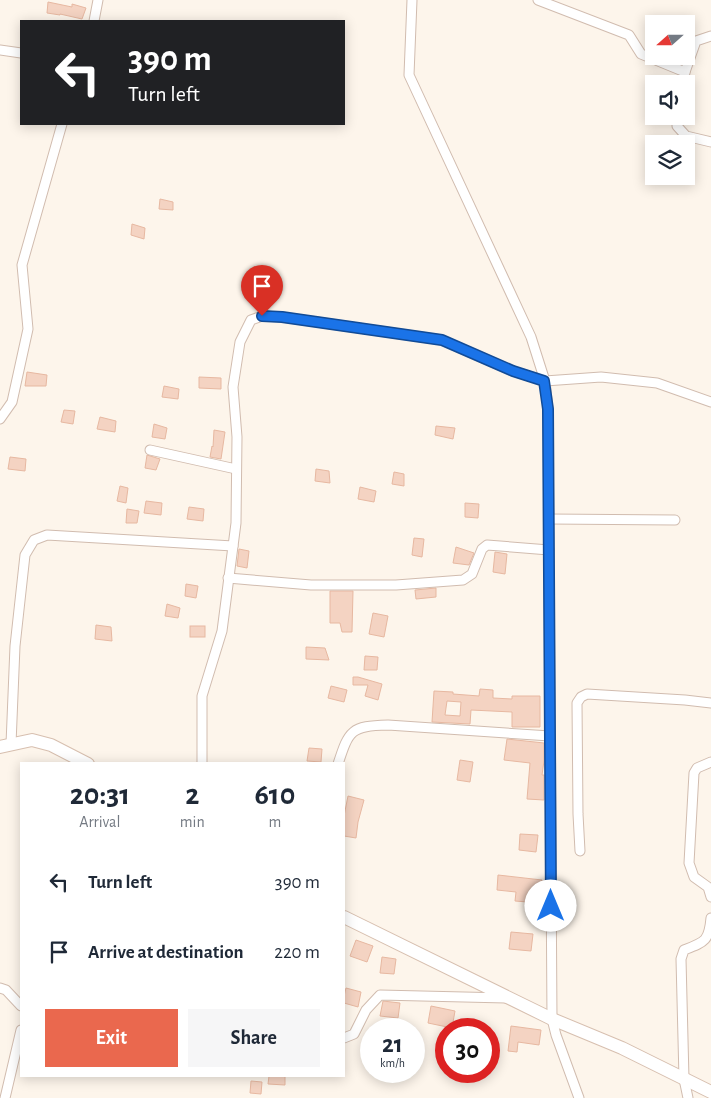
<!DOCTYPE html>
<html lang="en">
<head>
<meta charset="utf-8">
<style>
  body { margin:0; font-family:"Alegreya Sans",sans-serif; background:#f6f6f7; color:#1f2937; height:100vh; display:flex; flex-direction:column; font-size:19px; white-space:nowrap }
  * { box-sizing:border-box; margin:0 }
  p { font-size:16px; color:#747a83 }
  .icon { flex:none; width:28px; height:28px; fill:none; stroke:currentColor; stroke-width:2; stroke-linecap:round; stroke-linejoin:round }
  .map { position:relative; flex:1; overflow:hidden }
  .details { position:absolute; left:20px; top:762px; width:325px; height:315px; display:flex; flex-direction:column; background:#fff; border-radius:0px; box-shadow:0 2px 12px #0003 }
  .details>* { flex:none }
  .top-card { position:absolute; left:20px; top:20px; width:325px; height:105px; border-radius:0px; box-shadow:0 2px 12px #0003; background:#202124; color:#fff; overflow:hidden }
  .needle { width:32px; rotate:249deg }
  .tools { position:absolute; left:645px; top:15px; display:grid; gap:10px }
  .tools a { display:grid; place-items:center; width:50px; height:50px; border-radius:0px; background:#fff; box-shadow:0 2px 12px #0003; font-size:25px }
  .speed { position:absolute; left:360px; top:1018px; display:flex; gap:10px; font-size:25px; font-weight:700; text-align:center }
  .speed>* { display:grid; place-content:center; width:65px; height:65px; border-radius:50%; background:#fff; box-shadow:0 2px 12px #0003; line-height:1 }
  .speed small { font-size:12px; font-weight:400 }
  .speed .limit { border:8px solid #d22; background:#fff; color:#111 }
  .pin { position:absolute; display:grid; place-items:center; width:42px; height:42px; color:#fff; margin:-51px -21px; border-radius:50% 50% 50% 0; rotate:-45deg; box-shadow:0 0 5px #0007 }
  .pin .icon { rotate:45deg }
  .me { position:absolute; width:55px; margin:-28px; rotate:0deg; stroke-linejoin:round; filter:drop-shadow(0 0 4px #0008) }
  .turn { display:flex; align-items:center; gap:18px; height:105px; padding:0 25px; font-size:22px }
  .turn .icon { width:65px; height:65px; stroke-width:2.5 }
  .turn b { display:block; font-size:35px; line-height:42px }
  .eta { display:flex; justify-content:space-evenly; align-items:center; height:85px; text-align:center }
  .eta b { font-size:30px; font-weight:700; line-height:35px }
  .button { display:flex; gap:10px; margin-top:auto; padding:10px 25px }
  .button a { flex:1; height:58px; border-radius:0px; background:#ea684e; color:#fff; font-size:20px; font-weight:700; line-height:58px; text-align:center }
  .button a+a { background:#f6f6f7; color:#1f2937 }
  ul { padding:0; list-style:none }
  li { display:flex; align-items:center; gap:15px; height:70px; padding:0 25px }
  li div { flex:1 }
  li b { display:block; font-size:19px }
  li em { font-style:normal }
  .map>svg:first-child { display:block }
  .building { fill:#f4d3c2; stroke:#e7b8a1; fill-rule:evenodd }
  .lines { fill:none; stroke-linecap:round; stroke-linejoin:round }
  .street-casing { stroke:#d1bcaf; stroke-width:11 }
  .secondary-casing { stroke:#d7bfaf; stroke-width:14 }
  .street { stroke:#fff; stroke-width:9 }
  .secondary { stroke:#fff; stroke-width:12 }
  .route-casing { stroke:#114b97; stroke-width:12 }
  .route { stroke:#1a73e8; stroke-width:9 }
</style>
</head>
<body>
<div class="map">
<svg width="711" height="1098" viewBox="0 0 711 1098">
  <rect width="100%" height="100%" fill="#fdf5eb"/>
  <g class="building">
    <path d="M 48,2 L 72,7 L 72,4 L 86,8 L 82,19 L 60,14 L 60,15 L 47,13 Z"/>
    <path d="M 160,199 L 173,202 L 173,210 L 159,209 Z"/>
    <path d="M 132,224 L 145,228 L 144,239 L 131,235 Z"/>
    <path d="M 27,372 L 47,375 L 46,386 L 25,386 Z"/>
    <path d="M 199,377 L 221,378 L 221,389 L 199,388 Z"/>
    <path d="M 164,386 L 179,389 L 178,399 L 162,397 Z"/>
    <path d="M 64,410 L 75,411 L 73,424 L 61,422 Z"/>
    <path d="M 100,417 L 116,421 L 115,432 L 97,429 Z"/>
    <path d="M 154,424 L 167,428 L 165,439 L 152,437 Z"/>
    <path d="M 436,426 L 455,428 L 453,439 L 435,435 Z"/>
    <path d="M 214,430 L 225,432 L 221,459 L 210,457 L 212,446 L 213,447 Z"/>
    <path d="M 147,455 L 160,459 L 156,470 L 145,468 Z"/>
    <path d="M 10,457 L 26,459 L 25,471 L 8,469 Z"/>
    <path d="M 316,469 L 329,471 L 330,483 L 315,481 Z"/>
    <path d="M 394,472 L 404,474 L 404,486 L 392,484 Z"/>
    <path d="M 120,486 L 128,488 L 126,503 L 117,501 Z"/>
    <path d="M 360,487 L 376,491 L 374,502 L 358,499 Z"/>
    <path d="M 146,501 L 162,503 L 161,515 L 144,513 Z"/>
    <path d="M 465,503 L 479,504 L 478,518 L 465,517 Z"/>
    <path d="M 189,507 L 204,509 L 203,521 L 187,519 Z"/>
    <path d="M 127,509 L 139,511 L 137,523 L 126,523 Z"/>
    <path d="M 414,538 L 424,539 L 422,557 L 412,555 Z"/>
    <path d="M 456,547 L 474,553 L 469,565 L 453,563 Z"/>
    <path d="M 239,549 L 249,551 L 247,568 L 237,566 Z"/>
    <path d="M 495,552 L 507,554 L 505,574 L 493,572 Z"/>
    <path d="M 186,584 L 198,586 L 196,598 L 185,596 Z"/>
    <path d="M 436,588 L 436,597 L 416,599 L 415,590 Z"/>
    <path d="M 330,591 L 353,591 L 352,632 L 342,632 L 340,623 L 330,623 Z"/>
    <path d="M 167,604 L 180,608 L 178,618 L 165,616 Z"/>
    <path d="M 373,613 L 388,616 L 384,637 L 369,634 Z"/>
    <path d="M 96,625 L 111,627 L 112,641 L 95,639 Z"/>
    <rect x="190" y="626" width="15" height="11"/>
    <path d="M 306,647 L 325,648 L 329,660 L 306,659 Z"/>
    <path d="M 365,656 L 378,657 L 377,670 L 364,670 Z"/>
    <path d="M 353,677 L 358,677 L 382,684 L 378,700 L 365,696 L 368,685 L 353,685 Z"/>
    <path d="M 331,686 L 347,690 L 344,702 L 328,698 Z"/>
    <path d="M 480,689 L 493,690 L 493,698 L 512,699 L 512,696 L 540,696 L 540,727 L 512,727 L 512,712 L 471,710 L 470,724 L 432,722 L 434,691 L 453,692 L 453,694 L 479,696 ZM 447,701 L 461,702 L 460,716 L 445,715 Z"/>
    <path d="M 507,739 L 544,743 L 544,761 L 542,775 L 544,775 L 544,800 L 527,799 L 530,763 L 504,760 Z"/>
    <path d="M 309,748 L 322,749 L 321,762 L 307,761 Z"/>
    <path d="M 460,760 L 473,762 L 470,782 L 457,780 Z"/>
    <path d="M 348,796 L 364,800 L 358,822 L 356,838 L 344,836 L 344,816 Z"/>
    <path d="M 520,834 L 538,835 L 536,852 L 519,850 Z"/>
    <path d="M 498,875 L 542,880 L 540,903 L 515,901 L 516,892 L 497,890 Z"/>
    <path d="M 511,932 L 533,934 L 531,951 L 509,949 Z"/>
    <path d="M 356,940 L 373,946 L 367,962 L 350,956 Z"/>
    <path d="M 382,957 L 396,959 L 394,974 L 380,973 Z"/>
    <path d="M 346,988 L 361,992 L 358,1007 L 344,1003 L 344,996 Z"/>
    <path d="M 383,1001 L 400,1003 L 398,1018 L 380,1016 Z"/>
    <path d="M 431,1006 L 455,1011 L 452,1028 L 428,1023 Z"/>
    <path d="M 511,1026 L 541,1030 L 539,1045 L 518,1042 L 517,1052 L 508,1051 Z"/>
    <path d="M 269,1076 L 285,1076 L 285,1085 L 268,1084 Z"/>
    <path d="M 251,1081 L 262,1082 L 261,1094 L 250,1093 Z"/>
  </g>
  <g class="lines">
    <g class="street-casing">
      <g id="street">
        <path d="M 412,0 L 409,75 L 531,337 L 545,381 L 548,409 L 552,1019 L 556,1035 L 579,1098"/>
        <path d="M 538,0 L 629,35 L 641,54 L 685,72"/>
        <path d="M 94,21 L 98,0"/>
        <path d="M 0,50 L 21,53"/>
        <path d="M 683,84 L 685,72 L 696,41 L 711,36"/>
        <path d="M 679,116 L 677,126 L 686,136 L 711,142"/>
        <path d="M 0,419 L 12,402 L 28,329 L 22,265 L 62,124"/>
        <path d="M 150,450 L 236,469"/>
        <path d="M 549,519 L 675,520"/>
        <path d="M 228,578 L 311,585 L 396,585 L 463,580 L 472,574 L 482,549 L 487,545 L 549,550"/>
        <path d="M 11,744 L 15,646 L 25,555 L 34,540 L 47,535 L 233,546"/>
        <path d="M 711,762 L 697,768 L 694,773 L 689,863 L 694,877 L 708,887 L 711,897"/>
        <path d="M 202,764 L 202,696 L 222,631 L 236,523 L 237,437 L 233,387 L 240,342 L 251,320 L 262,316 L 282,317 L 442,340 L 513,371 L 545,381 L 601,377 L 657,383 L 711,402"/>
        <path d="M 338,764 C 349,730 351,726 388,725 L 550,736"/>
        <path d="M 580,851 L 578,814 L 577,703 L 581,697 L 587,694 L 685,700 L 711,703"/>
        <path d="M 0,988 L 6,990 L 21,1006"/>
        <path d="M 344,1038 L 354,1034 L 366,1010 L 380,995 L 506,998"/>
        <path d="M 5,1098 L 21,1030"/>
        <path d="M 688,1098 L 684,1079 L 681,959 L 684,950 C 705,942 709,941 711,918"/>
      </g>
    </g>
    <g class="secondary-casing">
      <g id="secondary">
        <path d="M 0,747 L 32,740 L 51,745 L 88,764"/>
        <path d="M 344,917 L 552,1019 L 622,1048 L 711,1092"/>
      </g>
    </g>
    <use href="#street" class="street"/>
    <use href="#secondary" class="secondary"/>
  </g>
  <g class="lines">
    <g class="route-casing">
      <path id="route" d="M 262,316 L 282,317 L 442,340 L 513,371 L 544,381 L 548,409 L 551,906"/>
    </g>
    <use href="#route" class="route"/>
  </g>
</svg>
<div class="tools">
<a><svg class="needle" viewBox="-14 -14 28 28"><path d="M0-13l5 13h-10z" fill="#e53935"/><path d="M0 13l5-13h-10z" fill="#747a83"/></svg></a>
<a><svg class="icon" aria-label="sound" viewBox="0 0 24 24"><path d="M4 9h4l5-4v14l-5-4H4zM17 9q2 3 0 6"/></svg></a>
<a><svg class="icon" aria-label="layers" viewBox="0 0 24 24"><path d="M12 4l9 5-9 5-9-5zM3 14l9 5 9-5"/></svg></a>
</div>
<div class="speed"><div>21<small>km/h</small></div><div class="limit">30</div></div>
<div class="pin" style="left:262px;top:316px;background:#d93025"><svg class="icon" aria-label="arrive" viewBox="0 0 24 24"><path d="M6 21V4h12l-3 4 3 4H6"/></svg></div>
<svg class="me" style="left:551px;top:906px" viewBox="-20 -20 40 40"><circle r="19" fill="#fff"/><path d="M0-13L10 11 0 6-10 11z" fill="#1a73e8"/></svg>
<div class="top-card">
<div class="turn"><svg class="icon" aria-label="left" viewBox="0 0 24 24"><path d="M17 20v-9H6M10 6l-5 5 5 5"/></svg><div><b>390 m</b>Turn left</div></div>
</div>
<section class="details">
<div class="eta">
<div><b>20:31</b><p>Arrival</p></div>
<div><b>2</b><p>min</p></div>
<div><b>610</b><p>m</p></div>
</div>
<ul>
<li><svg class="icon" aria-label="left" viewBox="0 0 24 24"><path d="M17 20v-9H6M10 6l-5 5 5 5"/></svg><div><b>Turn left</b></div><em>390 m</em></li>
<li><svg class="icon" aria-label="arrive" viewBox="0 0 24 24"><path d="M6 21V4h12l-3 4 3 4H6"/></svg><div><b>Arrive at destination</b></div><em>220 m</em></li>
</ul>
<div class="button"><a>Exit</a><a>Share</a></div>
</section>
</div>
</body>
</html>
